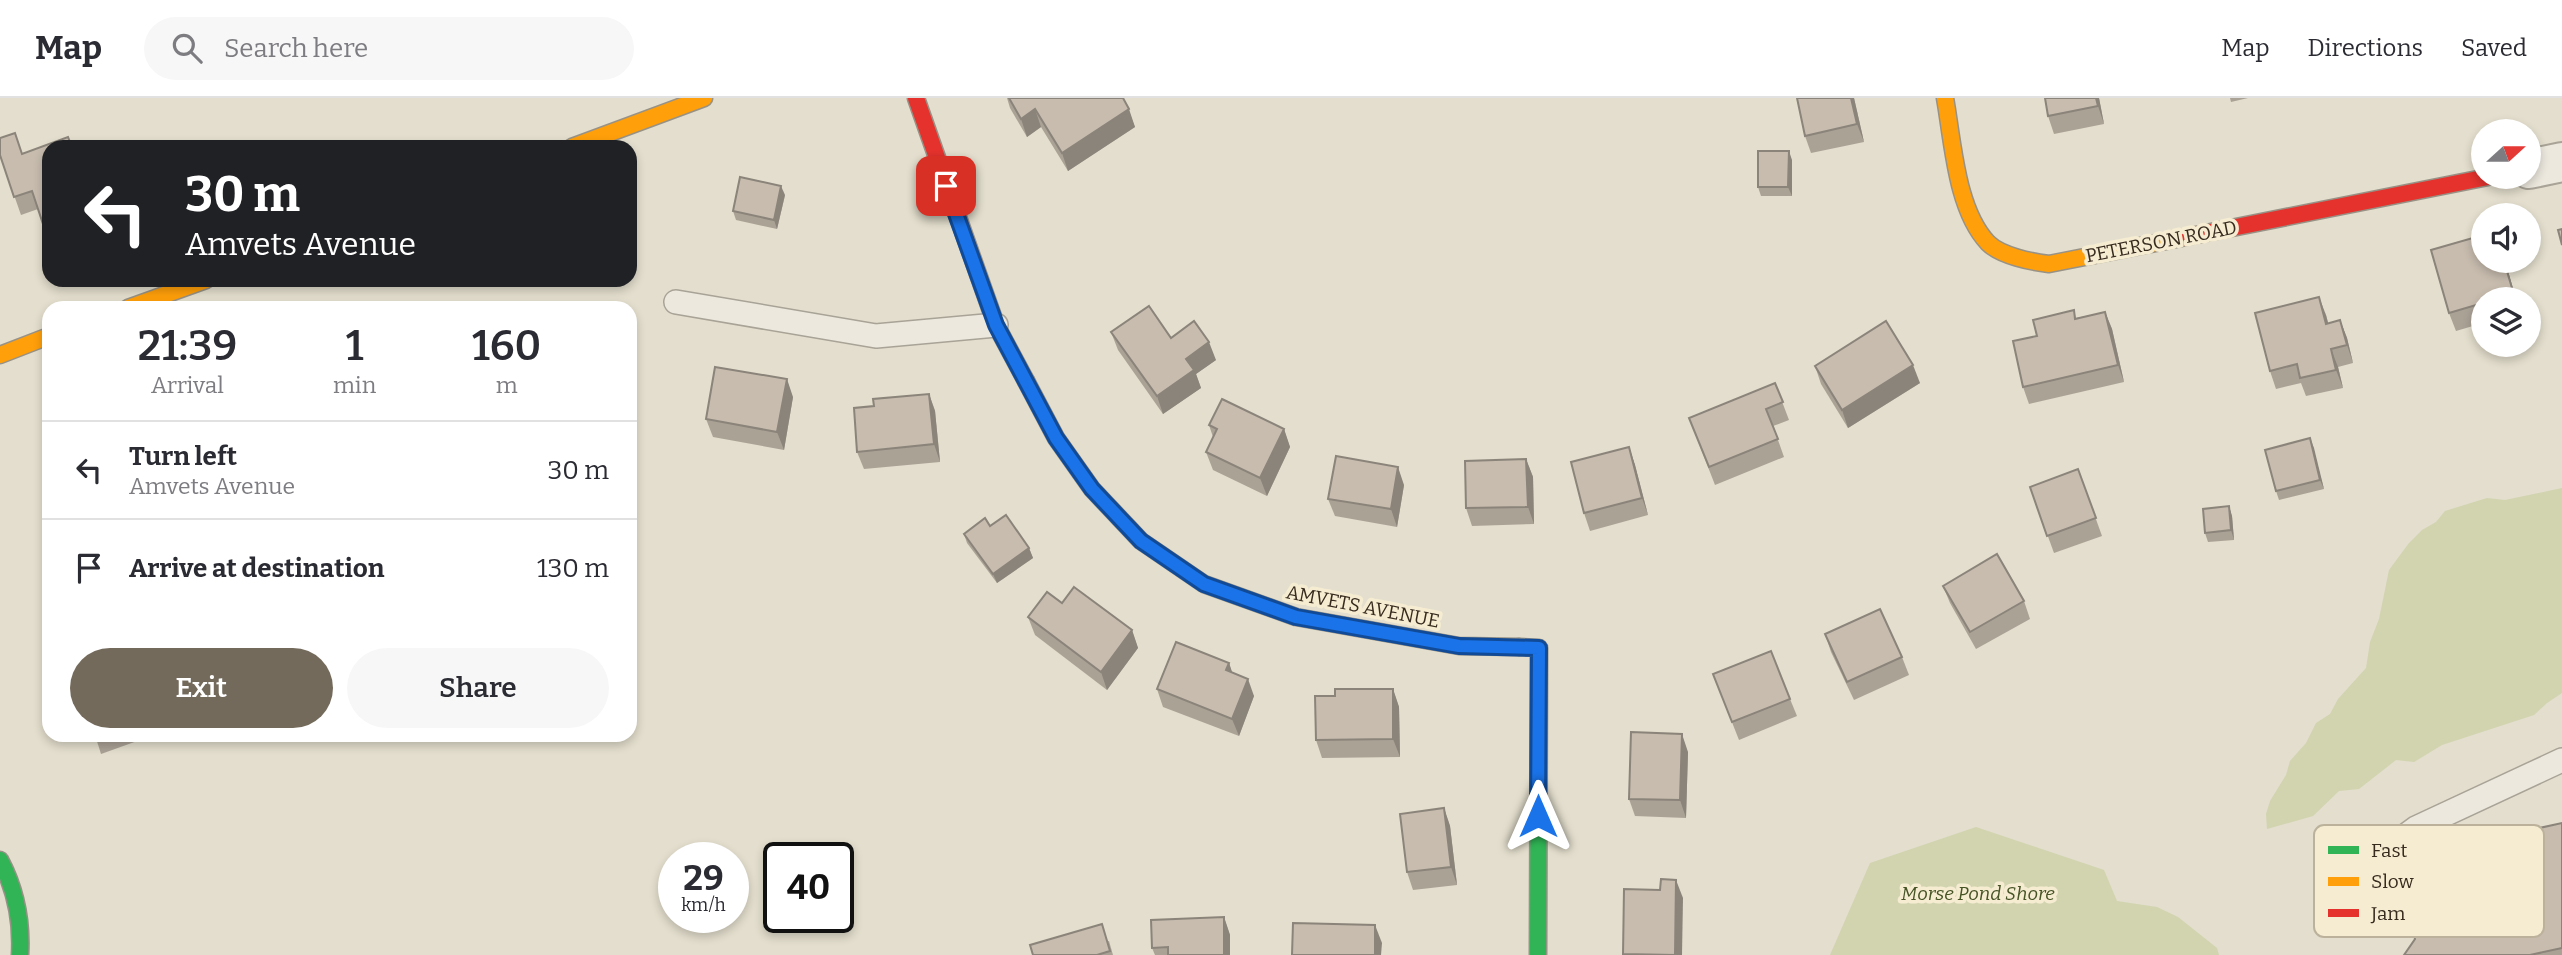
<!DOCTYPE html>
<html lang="en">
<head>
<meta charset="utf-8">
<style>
  body { margin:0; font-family:Bitter,serif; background:#f7f7f7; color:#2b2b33; height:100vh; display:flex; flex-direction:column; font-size:26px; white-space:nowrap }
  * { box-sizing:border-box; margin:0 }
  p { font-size:23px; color:#7c7c81 }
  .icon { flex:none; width:38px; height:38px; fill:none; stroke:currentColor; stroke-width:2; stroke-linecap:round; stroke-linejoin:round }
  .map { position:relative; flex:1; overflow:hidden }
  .side { position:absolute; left:42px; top:203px; width:595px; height:441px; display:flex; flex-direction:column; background:#fff; border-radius:21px; box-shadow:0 4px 10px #0003 }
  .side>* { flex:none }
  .guide { position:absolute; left:42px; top:42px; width:595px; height:147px; border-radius:21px; box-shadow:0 4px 10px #0003; background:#202124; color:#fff; overflow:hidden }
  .needle { width:46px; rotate:69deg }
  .fabs { position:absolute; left:2471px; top:21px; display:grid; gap:14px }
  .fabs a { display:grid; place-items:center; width:70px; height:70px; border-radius:50%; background:#fff; box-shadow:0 4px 10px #0003; font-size:35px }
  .speed { position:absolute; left:658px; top:744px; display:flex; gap:14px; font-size:35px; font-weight:700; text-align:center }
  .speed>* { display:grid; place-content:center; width:91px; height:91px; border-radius:50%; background:#fff; box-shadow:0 4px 10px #0003; line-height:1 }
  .speed small { font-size:18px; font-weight:400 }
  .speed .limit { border:4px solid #111; border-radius:10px; background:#fff; color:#111 }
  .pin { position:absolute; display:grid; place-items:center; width:60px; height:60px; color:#fff; margin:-30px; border-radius:14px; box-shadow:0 4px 10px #0006 }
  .me { position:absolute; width:77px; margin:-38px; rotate:0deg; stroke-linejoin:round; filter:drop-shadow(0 0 5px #0008) }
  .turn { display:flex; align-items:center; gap:24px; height:147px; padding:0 28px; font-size:32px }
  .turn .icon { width:91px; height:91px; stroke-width:2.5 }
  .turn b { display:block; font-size:49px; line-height:60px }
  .eta { display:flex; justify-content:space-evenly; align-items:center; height:119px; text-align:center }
  .eta b { font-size:42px; font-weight:600; line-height:49px }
  .cta { display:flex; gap:14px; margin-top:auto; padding:14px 28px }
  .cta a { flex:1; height:80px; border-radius:42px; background:#736a5b; color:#fff; font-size:28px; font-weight:600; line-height:80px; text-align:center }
  .cta a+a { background:#f7f7f7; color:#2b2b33 }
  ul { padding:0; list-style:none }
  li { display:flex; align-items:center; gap:21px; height:98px; padding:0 28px; border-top:2px solid #e1e1e2 }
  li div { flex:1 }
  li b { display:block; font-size:26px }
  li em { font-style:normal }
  header { display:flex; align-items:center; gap:42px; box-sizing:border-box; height:98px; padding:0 35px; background:#fff; border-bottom:2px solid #e1e1e2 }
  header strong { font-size:33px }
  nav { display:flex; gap:38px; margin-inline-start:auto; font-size:24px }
  .search { width:490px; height:63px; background:#f7f7f7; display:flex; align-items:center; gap:18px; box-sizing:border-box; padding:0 24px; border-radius:38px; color:#7c7c81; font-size:26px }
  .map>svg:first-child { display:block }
  .green { fill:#d1d4af }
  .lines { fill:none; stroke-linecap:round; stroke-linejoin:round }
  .lane-casing { stroke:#a8a396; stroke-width:26 }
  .street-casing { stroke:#a8a396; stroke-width:42 }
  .fast-casing { stroke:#989286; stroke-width:19 }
  .slow-casing { stroke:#989286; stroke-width:19 }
  .jam-casing { stroke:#989286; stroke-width:19 }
  .lane { stroke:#ece8de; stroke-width:23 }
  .street { stroke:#ece8de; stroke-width:38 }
  .fast { stroke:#30b455; stroke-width:16 }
  .slow { stroke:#ff9f0a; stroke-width:16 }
  .jam { stroke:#e5322d; stroke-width:16 }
  .wall { fill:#aba296 }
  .shaded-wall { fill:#8b847a }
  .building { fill:#c7bcae; stroke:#8b847a; stroke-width:2 }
  .route-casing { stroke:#114b97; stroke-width:18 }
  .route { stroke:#1a73e8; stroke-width:12 }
  .labels { text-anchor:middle; stroke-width:7; stroke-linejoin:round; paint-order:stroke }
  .street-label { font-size:19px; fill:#372b1e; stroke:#f5ecd2 }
  .park-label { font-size:19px; font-style:italic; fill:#465325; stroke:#f5ecd2 }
  .key { fill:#f5ecd2; stroke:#bcb29c; stroke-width:2 }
  .key-label { font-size:19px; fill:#372b1e }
</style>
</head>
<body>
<header>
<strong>Map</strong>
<div class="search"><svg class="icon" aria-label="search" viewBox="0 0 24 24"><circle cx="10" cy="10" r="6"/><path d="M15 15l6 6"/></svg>Search here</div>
<nav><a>Map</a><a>Directions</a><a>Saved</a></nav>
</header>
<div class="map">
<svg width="2562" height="857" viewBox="0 0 2562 857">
  <rect width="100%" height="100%" fill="#e3decd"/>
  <g class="green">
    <path d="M 2562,390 L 2562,595 L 2547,605 L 2534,617 L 2442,647 L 2414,664 L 2396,662 L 2359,691 L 2339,693 L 2313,718 L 2267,731 L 2266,716 L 2270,703 L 2286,677 L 2290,663 L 2306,645 L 2316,625 L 2330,616 L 2338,601 L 2366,570 L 2370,544 L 2379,521 L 2389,472 L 2409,445 L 2422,432 L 2436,424 L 2445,413 L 2487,400 L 2505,402 Z"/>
    <path d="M 1976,729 L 2104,772 L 2117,803 L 2157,809 L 2178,819 L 2217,850 L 2219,857 L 1830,857 L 1870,765 Z"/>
  </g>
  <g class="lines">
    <g class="lane-casing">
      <g id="lane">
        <path d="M 676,204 L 876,238 L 996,227"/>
        <path d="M 2353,776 L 2416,730 L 2562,662"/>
      </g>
    </g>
    <g class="street-casing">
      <path id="street" d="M 2529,71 L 2562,64"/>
    </g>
    <g class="fast-casing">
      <g id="fast">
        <path d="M 1519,549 L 1539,550 L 1538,857"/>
        <path d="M 0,762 C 16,792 22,823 20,857"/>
      </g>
    </g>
    <g class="slow-casing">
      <g id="slow">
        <path d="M 1945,0 C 1953,44 1956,111 1988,145 C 2001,158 2032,164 2049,166 L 2181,140"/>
        <path d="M 572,49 L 704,0"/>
        <path d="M 128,210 L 206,182"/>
        <path d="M 0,257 L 49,238"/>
        <path d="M 1026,283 L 1056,340 L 1092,391 L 1141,443 L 1204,486 L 1296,519 L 1459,548 L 1519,549"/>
      </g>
    </g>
    <g class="jam-casing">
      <g id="jam">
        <path d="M 916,0 L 996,227 L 1026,283"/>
        <path d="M 2181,140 L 2488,79"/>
      </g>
    </g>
    <use href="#lane" class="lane"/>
    <use href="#street" class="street"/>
    <use href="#fast" class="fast"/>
    <use href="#slow" class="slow"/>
    <use href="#jam" class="jam"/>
  </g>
  <g class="wall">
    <path d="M 1007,0 L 1123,0 L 1135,29 L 1068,73 L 1041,29 L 1027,39 L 1010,10 Z"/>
    <path d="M 1797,0 L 1854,0 L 1864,44 L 1811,55 L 1805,38 Z"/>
    <path d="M 2099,0 L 2104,26 L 2054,36 L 2048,18 Z"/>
    <path d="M 2230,0 L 2248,0 L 2231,4 Z"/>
    <path d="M 49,49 L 49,143 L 38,111 L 21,117 L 0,57 L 22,55 Z"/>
    <path d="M 1792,62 L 1792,98 L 1761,98 L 1758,89 Z"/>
    <path d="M 785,97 L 777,131 L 736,122 L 733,113 Z"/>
    <path d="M 2483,163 L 2505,163 L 2516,201 L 2483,201 L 2483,225 L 2456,233 L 2449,215 Z"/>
    <path d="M 2074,212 L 2076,220 L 2105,214 L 2112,231 L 2124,284 L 2029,306 L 2023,289 L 2037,238 Z"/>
    <path d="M 2326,217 L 2328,225 L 2340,222 L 2347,240 L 2353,265 L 2338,269 L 2343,290 L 2306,298 L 2301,285 L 2276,291 L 2270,273 Z"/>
    <path d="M 1111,234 L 1171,240 L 1216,262 L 1196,276 L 1201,290 L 1163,316 L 1118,252 Z"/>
    <path d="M 1815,268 L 1920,285 L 1848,330 L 1821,286 Z"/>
    <path d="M 1775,285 L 1789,322 L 1773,328 L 1784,359 L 1715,387 L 1689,320 Z"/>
    <path d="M 929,296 L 935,313 L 940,364 L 864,371 L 857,354 L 874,308 Z"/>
    <path d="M 793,299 L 784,352 L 713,339 L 706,321 Z"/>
    <path d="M 1209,327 L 1284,331 L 1290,349 L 1267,398 L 1213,372 L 1206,354 L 1213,339 Z"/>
    <path d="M 2310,340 L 2324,391 L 2279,402 L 2276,393 Z"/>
    <path d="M 1629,349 L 1635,367 L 1648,417 L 1590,433 L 1584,415 Z"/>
    <path d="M 1526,361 L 1533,379 L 1534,426 L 1472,428 L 1466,410 Z"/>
    <path d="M 2078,371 L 2102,438 L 2054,455 L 2030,389 Z"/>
    <path d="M 1404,387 L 1397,429 L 1335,418 L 1328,401 Z"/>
    <path d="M 2229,408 L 2232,418 L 2234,442 L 2208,444 L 2205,435 Z"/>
    <path d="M 990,428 L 1029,450 L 1033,460 L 997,485 L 967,445 L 964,436 Z"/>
    <path d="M 1943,488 L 2024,503 L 2030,521 L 1976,551 L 1950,505 Z"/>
    <path d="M 1062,505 L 1132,532 L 1138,550 L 1107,592 L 1035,537 L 1028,519 Z"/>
    <path d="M 1825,536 L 1902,559 L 1909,577 L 1854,602 L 1831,554 Z"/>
    <path d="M 1229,565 L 1232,574 L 1254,598 L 1239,638 L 1163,609 L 1157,591 Z"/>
    <path d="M 1713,576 L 1790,601 L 1797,618 L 1739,642 Z"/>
    <path d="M 1393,591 L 1399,609 L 1400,659 L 1322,660 L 1316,642 L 1335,598 Z"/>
    <path d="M 95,637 L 154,637 L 101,656 Z"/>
    <path d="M 1688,654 L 1686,720 L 1635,718 L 1629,701 Z"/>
    <path d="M 1444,710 L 1450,728 L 1457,787 L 1413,792 L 1407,774 Z"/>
    <path d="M 2562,725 L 2562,857 L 2404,857 Z"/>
    <path d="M 1224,819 L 1230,837 L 1230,857 L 1155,857 L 1152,850 Z"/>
    <path d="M 1109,843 L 1113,857 L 1033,857 Z"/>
  </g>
  <g class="shaded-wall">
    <path d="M 1851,0 L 1854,0 L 1864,44 L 1857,26 Z"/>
    <path d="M 2096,0 L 2099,0 L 2104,26 L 2098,8 Z"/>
    <path d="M 1035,11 L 1041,29 L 1027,39 L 1021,21 Z"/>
    <path d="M 1129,11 L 1135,29 L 1068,73 L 1062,55 Z"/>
    <path d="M 1789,53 L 1792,62 L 1792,98 L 1788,89 Z"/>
    <path d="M 781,88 L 785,97 L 777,131 L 774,122 Z"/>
    <path d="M 2504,163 L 2505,163 L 2516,201 L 2515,201 L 2514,197 Z"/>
    <path d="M 2319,199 L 2326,217 L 2333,244 L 2326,226 Z"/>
    <path d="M 2105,214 L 2112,231 L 2124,284 L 2118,267 Z"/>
    <path d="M 2340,222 L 2347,240 L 2353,265 L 2347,247 Z"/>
    <path d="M 1209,244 L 1216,262 L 1196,276 L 1201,290 L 1163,316 L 1157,298 L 1186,261 Z"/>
    <path d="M 2331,251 L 2338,269 L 2343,290 L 2336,272 Z"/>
    <path d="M 1913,267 L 1920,285 L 1848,330 L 1842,312 Z"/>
    <path d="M 787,281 L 793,299 L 784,352 L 777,334 Z"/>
    <path d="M 929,296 L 935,313 L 940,364 L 934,346 Z"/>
    <path d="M 1284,331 L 1290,349 L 1267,398 L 1260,380 Z"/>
    <path d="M 2310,340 L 2314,350 L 2324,391 L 2320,382 Z"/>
    <path d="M 1629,349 L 1635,367 L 1648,417 L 1642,400 Z"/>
    <path d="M 1526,361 L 1533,379 L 1534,426 L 1528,409 Z"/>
    <path d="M 1398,369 L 1404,387 L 1397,429 L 1391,411 Z"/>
    <path d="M 2229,408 L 2232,418 L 2234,442 L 2231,432 Z"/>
    <path d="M 1029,450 L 1033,460 L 997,485 L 993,476 Z"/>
    <path d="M 1132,532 L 1138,550 L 1107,592 L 1101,574 Z"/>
    <path d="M 1229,565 L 1235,583 L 1226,572 Z"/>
    <path d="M 1248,581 L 1254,598 L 1239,638 L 1232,621 Z"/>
    <path d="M 1393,591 L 1399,609 L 1400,659 L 1393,641 Z"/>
    <path d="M 1682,636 L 1688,654 L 1686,720 L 1680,702 Z"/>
    <path d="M 1444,710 L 1450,728 L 1457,787 L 1451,769 Z"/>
    <path d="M 1676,782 L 1683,800 L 1682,857 L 1675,857 Z"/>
    <path d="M 1224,819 L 1230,837 L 1230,857 L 1224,857 Z"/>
    <path d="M 1375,827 L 1382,845 L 1381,857 L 1375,857 Z"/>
  </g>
  <g class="building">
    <path d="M 1009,0 L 1123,0 L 1129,11 L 1062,55 L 1035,11 L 1021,21 Z"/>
    <path d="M 1797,0 L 1851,0 L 1857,26 L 1805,38 Z"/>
    <path d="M 2045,0 L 2096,0 L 2098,8 L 2048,18 Z"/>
    <path d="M 15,35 L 22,56 L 68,39 L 72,49 L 49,49 L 49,131 L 45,132 L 32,93 L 14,99 L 0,57 L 0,40 Z"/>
    <path d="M 1758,53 L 1789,53 L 1788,89 L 1758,89 Z"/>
    <path d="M 740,79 L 781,88 L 774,122 L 733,113 Z"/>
    <path d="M 2562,131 L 2562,147 L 2558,132 Z"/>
    <path d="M 2483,137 L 2483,163 L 2504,163 L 2514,197 L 2497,201 L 2483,201 L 2483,205 L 2449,215 L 2431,152 Z"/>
    <path d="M 2319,199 L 2326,226 L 2340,222 L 2347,247 L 2331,251 L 2336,272 L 2300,280 L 2297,266 L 2270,273 L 2255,215 Z"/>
    <path d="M 1149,208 L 1171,240 L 1194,223 L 1209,244 L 1186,261 L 1194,272 L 1157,298 L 1111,234 Z"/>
    <path d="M 2074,212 L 2075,221 L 2105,214 L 2118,267 L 2023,289 L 2013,243 L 2037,238 L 2033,222 Z"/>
    <path d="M 1886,223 L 1913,267 L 1842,312 L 1815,268 Z"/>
    <path d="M 715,269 L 787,281 L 777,334 L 706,321 Z"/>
    <path d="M 1775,285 L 1783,304 L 1766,311 L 1778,341 L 1709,369 L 1689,320 Z"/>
    <path d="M 929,296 L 934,346 L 857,354 L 854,310 L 874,308 L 873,301 Z"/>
    <path d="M 1222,301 L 1284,331 L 1260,380 L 1206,354 L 1217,331 L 1209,327 Z"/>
    <path d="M 2310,340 L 2320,382 L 2276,393 L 2265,352 Z"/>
    <path d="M 1629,349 L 1642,400 L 1584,415 L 1571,364 Z"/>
    <path d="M 1336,358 L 1398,369 L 1391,411 L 1328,401 Z"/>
    <path d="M 1526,361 L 1528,409 L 1466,410 L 1465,363 Z"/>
    <path d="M 2078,371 L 2096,420 L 2047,438 L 2030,389 Z"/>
    <path d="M 2229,408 L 2231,432 L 2205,435 L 2203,411 Z"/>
    <path d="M 1006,417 L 1029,450 L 993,476 L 964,436 L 985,420 L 990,428 Z"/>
    <path d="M 1997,456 L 2024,503 L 1970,534 L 1943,488 Z"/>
    <path d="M 1074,489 L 1132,532 L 1101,574 L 1028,519 L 1047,494 L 1062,505 Z"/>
    <path d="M 1880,511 L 1902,559 L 1847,584 L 1825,536 Z"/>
    <path d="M 1176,544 L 1229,565 L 1226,572 L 1248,581 L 1232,621 L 1157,591 Z"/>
    <path d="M 1771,553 L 1790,601 L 1732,624 L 1713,576 Z"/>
    <path d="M 1335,591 L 1393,591 L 1393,641 L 1316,642 L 1315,598 L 1335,598 Z"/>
    <path d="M 1631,634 L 1682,636 L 1680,702 L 1629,701 Z"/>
    <path d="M 1444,710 L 1451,769 L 1407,774 L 1400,716 Z"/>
    <path d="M 2562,725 L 2562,850 L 2530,857 L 2404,857 L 2415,841 L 2395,762 Z"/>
    <path d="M 1661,781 L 1676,782 L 1675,857 L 1623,856 L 1624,791 L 1660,792 Z"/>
    <path d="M 1224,819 L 1224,857 L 1168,857 L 1168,849 L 1152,850 L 1151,822 Z"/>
    <path d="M 1293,825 L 1375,827 L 1375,857 L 1292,857 Z"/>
    <path d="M 1102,826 L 1110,853 L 1097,857 L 1033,857 L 1030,847 Z"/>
  </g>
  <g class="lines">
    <g class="route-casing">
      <path id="route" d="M 946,88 L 996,227 L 1056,340 L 1092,391 L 1141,443 L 1204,486 L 1296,519 L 1459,548 L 1539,550 L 1538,718"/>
    </g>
    <use href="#route" class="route"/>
  </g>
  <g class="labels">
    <g class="street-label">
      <text transform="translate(2161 143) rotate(-11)" y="7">PETERSON ROAD</text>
      <text transform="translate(1363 508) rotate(11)" y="7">AMVETS AVENUE</text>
    </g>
    <g class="park-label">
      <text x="1978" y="802">Morse Pond Shore</text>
    </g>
  </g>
  <rect x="2314" y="727" width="230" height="112" rx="10" class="key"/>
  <rect x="2328" y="748" width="31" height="8" fill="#30b455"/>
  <rect x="2328" y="779" width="31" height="9" fill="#ff9f0a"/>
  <rect x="2328" y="811" width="31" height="8" fill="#e5322d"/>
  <g class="key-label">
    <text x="2371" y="759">Fast</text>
    <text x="2371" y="790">Slow</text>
    <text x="2371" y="822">Jam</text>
  </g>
</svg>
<div class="fabs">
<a><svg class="needle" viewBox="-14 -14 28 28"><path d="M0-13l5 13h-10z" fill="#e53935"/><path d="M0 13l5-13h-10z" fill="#7c7c81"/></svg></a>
<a><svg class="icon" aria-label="sound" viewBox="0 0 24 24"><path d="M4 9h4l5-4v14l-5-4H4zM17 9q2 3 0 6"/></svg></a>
<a><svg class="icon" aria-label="layers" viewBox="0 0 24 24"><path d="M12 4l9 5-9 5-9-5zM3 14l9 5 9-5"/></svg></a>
</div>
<div class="speed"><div>29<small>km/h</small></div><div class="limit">40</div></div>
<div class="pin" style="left:946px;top:88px;background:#d93025"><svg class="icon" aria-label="arrive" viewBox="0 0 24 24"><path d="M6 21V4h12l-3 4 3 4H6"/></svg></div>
<svg class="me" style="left:1538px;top:718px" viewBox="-20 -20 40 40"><path d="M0-17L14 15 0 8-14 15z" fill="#1a73e8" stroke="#fff" stroke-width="4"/></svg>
<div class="guide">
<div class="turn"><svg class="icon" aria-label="left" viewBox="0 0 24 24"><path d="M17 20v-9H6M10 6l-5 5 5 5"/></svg><div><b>30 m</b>Amvets Avenue</div></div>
</div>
<section class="side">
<div class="eta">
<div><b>21:39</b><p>Arrival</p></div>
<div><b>1</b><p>min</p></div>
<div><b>160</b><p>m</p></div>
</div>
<ul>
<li><svg class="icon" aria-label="left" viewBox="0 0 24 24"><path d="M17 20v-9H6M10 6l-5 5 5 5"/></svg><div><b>Turn left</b><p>Amvets Avenue</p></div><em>30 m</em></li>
<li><svg class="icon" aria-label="arrive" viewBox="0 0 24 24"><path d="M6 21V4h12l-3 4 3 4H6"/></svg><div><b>Arrive at destination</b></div><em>130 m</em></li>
</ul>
<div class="cta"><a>Exit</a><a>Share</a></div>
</section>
</div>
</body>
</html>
